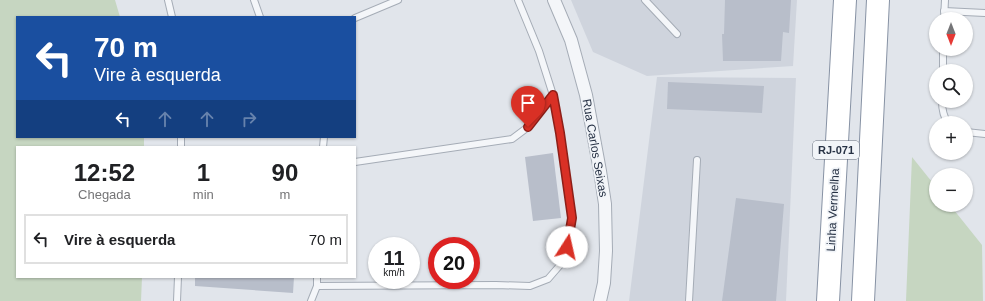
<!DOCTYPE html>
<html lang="pt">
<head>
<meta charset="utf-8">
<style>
  body { margin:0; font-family:Helvetica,sans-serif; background:#f2f2f2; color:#202124; height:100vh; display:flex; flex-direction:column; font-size:15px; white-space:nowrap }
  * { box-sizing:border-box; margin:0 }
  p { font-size:13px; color:#757577 }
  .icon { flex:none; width:22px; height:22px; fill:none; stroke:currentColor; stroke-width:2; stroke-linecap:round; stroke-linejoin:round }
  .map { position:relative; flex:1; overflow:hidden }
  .drawer { position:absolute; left:16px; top:146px; width:340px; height:132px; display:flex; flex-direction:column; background:#fff; border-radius:0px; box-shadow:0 1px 3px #0004 }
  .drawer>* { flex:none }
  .guide { position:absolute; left:16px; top:16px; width:340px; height:122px; border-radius:0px; box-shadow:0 1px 3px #0004; background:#1a4fa0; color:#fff; overflow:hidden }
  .needle { width:26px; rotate:180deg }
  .buttons { position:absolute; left:929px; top:12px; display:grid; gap:8px }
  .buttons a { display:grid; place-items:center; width:44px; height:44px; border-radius:50%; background:#fff; box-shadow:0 1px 3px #0004; font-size:20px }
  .speed { position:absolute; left:368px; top:237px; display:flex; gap:8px; font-size:20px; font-weight:700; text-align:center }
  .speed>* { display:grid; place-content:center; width:52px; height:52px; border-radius:50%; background:#fff; box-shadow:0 1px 3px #0004; line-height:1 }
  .speed small { font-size:10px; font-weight:400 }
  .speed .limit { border:6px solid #d22; background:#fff; color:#111 }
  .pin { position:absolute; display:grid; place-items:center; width:34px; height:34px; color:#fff; margin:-41px -17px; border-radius:50% 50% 50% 0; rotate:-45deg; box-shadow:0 0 4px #0007 }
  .pin .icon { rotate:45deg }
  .me { position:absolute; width:44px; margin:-22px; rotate:10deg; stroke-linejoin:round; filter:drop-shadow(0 0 3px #0008) }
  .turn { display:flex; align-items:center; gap:14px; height:84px; padding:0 12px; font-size:18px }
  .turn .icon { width:52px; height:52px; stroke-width:2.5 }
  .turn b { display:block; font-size:28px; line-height:34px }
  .lanes { display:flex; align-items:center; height:38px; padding:0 12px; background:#0003; justify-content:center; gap:20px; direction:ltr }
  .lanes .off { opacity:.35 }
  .eta { display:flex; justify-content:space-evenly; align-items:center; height:68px; text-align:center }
  .eta b { font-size:24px; font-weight:700; line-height:28px }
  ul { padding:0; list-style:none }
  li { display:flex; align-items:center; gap:12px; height:50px; margin:0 8px 6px; padding:0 4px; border:2px solid #e0e0e0; border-radius:0px }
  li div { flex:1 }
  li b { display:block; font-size:15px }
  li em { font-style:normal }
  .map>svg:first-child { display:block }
  .built { fill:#cfd4dd }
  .green { fill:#c6d6c1 }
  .building { fill:#b8beca }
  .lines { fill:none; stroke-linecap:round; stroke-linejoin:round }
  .service-casing { stroke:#a5acb6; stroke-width:8 }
  .minor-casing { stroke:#a5acb6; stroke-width:14 }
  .motorway-casing { stroke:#8792a4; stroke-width:24 }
  .service { stroke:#f4f6f9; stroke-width:6 }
  .minor { stroke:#f4f6f9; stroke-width:12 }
  .motorway { stroke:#fff; stroke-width:22 }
  .route-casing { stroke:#8d1f18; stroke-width:10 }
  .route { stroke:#d93025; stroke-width:7 }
  .labels { text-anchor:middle; stroke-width:3.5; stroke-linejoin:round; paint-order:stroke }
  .shield { fill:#f1f4f8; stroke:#646c7b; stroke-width:1 }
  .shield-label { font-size:11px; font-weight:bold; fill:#273245 }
  .street-label { font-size:12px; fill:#273245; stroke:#f1f4f8 }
</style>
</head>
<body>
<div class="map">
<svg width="985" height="301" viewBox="0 0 985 301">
  <rect width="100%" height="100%" fill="#e1e5eb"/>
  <g class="built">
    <path d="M 571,0 L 797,0 L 793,66 L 647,76 L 593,52 Z"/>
    <path d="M 657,77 L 796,78 L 786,301 L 629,301 Z"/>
  </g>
  <g class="green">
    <path d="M 0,0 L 115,0 L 120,17 L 17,17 L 17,137 L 144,137 L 144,147 L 17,147 L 17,277 L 142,277 L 141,301 L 0,301 Z"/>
    <path d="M 912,157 L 936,187 L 936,205 L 950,205 L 982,245 L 983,301 L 906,301 Z"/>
  </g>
  <g class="building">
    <path d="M 725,0 L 791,0 L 789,33 L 783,32 L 781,61 L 723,61 L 722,34 L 724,34 Z"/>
    <path d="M 668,82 L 764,86 L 762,113 L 667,109 Z"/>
    <path d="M 553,153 L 561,218 L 533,221 L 525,157 Z"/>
    <path d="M 736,198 L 784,204 L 776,301 L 722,301 Z"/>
    <path d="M 195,277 L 294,277 L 293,293 L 195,286 Z"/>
  </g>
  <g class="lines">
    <g class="service-casing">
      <g id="service">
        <path d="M 168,0 L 172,17"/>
        <path d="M 254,0 L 260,17"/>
        <path d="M 645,0 L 677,34"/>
        <path d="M 944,11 L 985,13"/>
        <path d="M 355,18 L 398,0"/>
        <path d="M 944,19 L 945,0"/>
        <path d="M 943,71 L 943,49"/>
        <path d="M 942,101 C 942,109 943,116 948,123"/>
        <path d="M 966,132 L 985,134"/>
        <path d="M 181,147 L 181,137"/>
        <path d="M 323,147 L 324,137"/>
        <path d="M 355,162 L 512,139 L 528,127 L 553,95"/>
        <path d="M 317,286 L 496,285 L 530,286 L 548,279 L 561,264 L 567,247 L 572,218 L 560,133 L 553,95 L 539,51 L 518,0"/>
        <path d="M 177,301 L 178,277"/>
        <path d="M 311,301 L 317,286 L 317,277"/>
        <path d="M 689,301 L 697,160"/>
      </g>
    </g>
    <g class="minor-casing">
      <path id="minor" d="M 554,0 L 571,40 L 586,95 L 600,171 L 605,204 L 606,251 L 604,283 L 600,301"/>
    </g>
    <g class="motorway-casing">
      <g id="motorway">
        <path d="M 828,301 L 845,0"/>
        <path d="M 863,301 L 878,0"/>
      </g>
    </g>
    <use href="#service" class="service"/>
    <use href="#minor" class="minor"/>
    <use href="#motorway" class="motorway"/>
  </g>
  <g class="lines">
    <g class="route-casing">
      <path id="route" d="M 528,127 L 553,95 L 560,133 L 572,218 L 567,247"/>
    </g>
    <use href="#route" class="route"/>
  </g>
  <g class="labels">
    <rect class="shield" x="813" y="141" width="46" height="18" rx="3"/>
    <g class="shield-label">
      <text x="836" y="154">RJ-071</text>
    </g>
    <g class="street-label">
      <text transform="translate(595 148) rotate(80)" y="4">Rua Carlos Seixas</text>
      <text transform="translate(833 210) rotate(-87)" y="4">Linha Vermelha</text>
    </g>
  </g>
</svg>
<div class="buttons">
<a><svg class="needle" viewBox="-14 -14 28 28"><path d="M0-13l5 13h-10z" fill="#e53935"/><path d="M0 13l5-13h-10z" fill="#757577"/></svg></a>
<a><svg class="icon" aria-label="search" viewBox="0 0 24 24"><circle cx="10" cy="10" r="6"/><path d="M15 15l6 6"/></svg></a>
<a>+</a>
<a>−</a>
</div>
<div class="speed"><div>11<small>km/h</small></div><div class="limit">20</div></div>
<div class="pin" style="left:528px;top:127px;background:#d93025"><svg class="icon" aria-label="arrive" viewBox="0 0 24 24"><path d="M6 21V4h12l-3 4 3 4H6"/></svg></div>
<svg class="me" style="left:567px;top:247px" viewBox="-20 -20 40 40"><circle r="19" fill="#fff"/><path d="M0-13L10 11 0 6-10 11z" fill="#d93025"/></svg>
<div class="guide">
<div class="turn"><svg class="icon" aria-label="left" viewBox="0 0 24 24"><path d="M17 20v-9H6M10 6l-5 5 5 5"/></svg><div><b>70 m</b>Vire à esquerda</div></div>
<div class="lanes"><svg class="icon" aria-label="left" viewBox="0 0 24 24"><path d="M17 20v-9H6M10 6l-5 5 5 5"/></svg><svg class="icon off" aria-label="ahead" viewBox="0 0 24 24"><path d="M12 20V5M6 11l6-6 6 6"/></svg><svg class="icon off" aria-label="ahead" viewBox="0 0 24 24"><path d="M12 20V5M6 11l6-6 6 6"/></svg><svg class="icon off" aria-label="right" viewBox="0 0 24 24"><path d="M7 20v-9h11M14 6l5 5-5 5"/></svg></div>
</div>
<section class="drawer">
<div class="eta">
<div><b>12:52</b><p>Chegada</p></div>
<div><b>1</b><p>min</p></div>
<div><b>90</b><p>m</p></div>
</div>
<ul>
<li><svg class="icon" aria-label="left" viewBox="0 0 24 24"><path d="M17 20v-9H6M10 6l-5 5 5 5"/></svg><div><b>Vire à esquerda</b></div><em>70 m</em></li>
</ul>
</section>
</div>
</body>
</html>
